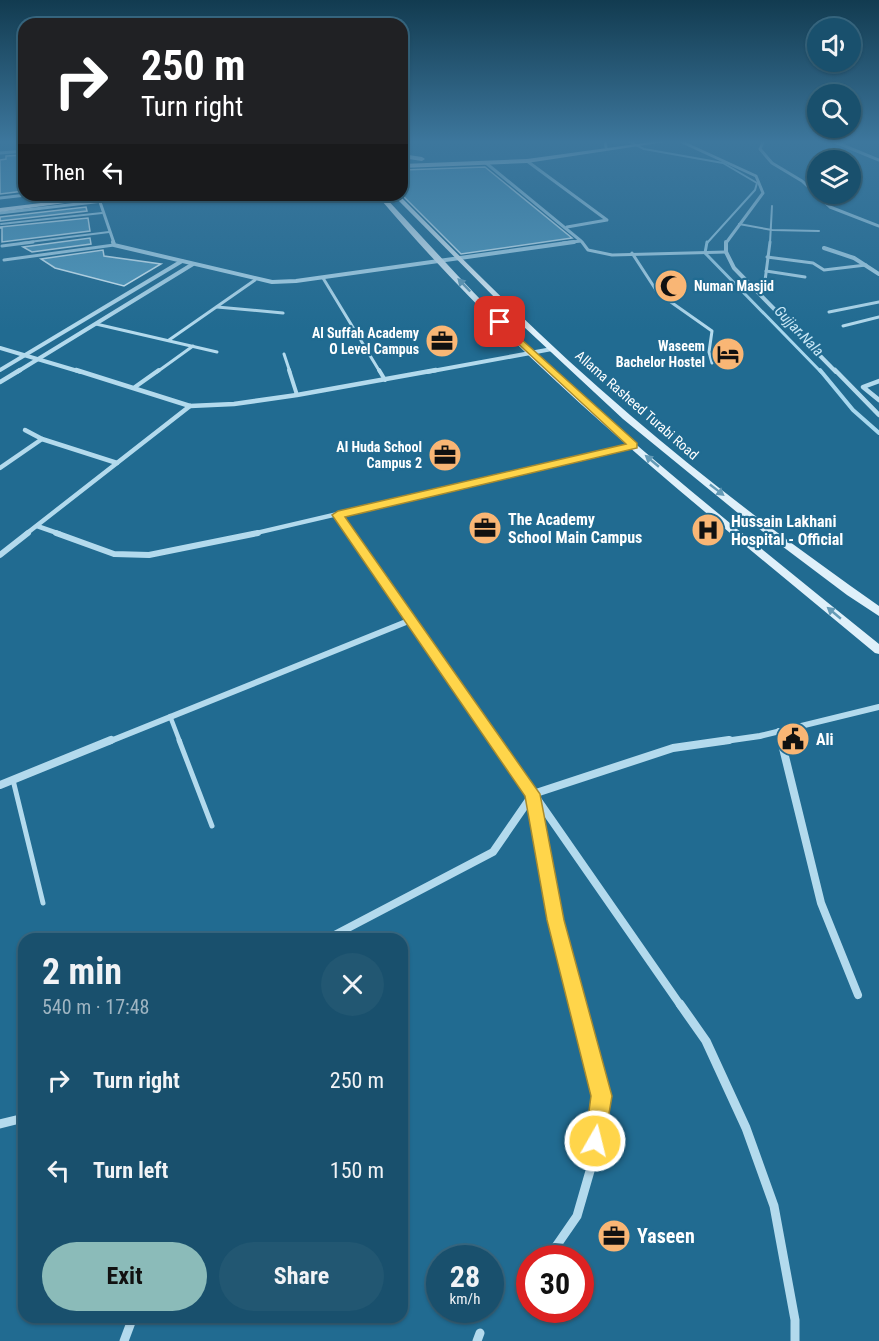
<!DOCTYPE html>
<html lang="en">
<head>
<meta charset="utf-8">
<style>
  body { margin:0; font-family:"Roboto Condensed",sans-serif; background:#225772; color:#f1f3f6; height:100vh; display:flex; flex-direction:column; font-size:22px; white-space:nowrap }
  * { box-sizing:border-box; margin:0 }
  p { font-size:20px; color:#9fb5c2 }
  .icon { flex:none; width:33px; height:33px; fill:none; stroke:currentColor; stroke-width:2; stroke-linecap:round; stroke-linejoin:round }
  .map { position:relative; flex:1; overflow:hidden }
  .side { position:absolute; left:18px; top:933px; width:390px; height:390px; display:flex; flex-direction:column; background:#19506d; border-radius:18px; box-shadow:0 2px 4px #0004,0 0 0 2px #376780 }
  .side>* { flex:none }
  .hud { position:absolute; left:18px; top:18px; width:390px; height:183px; border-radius:18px; box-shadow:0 2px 4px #0004,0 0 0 2px #376780; background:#202124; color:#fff; overflow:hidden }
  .tools { position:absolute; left:807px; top:18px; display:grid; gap:12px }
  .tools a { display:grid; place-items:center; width:54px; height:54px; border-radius:50%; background:#19506d; box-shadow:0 2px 4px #0004,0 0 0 2px #376780; font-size:30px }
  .speed { position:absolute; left:426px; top:1245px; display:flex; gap:12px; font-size:30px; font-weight:700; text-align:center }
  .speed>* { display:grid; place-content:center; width:78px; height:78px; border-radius:50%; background:#19506d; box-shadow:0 2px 4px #0004,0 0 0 2px #376780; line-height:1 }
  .speed small { font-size:15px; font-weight:400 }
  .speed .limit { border:9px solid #d22; background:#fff; color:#111 }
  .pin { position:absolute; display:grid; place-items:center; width:51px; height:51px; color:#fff; margin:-26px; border-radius:12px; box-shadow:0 3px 9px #0006 }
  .me { position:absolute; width:66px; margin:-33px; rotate:8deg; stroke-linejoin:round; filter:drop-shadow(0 0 4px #0008) }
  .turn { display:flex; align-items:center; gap:21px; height:126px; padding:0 24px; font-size:27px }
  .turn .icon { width:78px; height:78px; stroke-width:2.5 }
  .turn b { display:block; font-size:42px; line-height:51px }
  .then { display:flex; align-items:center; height:57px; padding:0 24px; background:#0003; gap:12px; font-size:22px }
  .round { display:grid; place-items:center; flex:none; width:63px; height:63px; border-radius:32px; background:#225772 }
  .overview { display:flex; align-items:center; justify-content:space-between; height:102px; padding:0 24px }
  h1 { font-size:36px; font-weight:700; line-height:45px }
  .button { display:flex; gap:12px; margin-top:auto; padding:12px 24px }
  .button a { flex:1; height:69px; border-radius:36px; background:#8bbbb9; color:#111; font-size:24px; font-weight:700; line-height:69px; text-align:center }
  .button a+a { background:#225772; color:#f1f3f6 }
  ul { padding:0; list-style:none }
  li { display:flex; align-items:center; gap:18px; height:90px; padding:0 24px }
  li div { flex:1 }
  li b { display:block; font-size:22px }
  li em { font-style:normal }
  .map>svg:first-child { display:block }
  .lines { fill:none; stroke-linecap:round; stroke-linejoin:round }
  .stream-far2 { stroke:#a7d7ee; stroke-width:2 }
  .stream-far1 { stroke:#a7d7ee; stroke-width:3 }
  .stream { stroke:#a7d7ee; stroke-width:4 }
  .building { fill:#5299bc; stroke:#d9eff9; stroke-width:1.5 }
  .lane-far4 { stroke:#b3daed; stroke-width:2 }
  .lane-far3 { stroke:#b3daed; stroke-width:3 }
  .lane-far2 { stroke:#b3daed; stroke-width:4 }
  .lane-far1 { stroke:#b3daed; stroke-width:4.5 }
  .lane { stroke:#b3daed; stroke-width:5 }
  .street-far5 { stroke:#b3daed; stroke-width:3 }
  .street-far4 { stroke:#b3daed; stroke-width:4 }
  .street-far3 { stroke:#b3daed; stroke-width:4.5 }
  .street-far2 { stroke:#b3daed; stroke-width:6 }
  .street-far1 { stroke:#b3daed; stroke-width:8 }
  .street { stroke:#b3daed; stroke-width:9 }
  .secondary { fill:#dff0fa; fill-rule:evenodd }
  .oneway { fill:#649ab6 }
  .route { fill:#ffd54a; stroke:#a68a30; stroke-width:1.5 }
  .labels { text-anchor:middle; stroke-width:4.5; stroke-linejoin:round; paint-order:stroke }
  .far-poi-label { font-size:14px; font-weight:bold; fill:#fff; stroke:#216b91; text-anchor:end }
  .far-street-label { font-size:14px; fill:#fff; stroke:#216b91 }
  .far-water-label { font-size:15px; font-style:italic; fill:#c9e7f6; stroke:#216b91 }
  .poi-label { font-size:16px; font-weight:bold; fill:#fff; stroke:#216b91; text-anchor:start }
  .near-poi-label { font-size:20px; font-weight:bold; fill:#fff; stroke:#216b91; text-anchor:start }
</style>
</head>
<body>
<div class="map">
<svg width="879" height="1341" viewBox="0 0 879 1341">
  <rect width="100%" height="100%" fill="#216b91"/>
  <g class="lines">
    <path class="stream-far2" d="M 630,142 L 644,149 L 723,163 L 757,183 L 755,190 L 707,243"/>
    <path class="stream-far1" d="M 707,242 L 705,253 L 821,372"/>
    <path class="stream" d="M 820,370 L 853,410 L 879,433"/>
  </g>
  <g class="building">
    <path d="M 24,155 L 24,191 L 0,194 L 0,160 L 6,159 L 6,156 Z"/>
    <path d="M 485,167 L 572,238 L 461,254 L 402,195 L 402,170 Z"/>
    <path d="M 86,207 L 87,211 L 0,221 L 0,217 Z"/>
    <path d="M 88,218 L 90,231 L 2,242 L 2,228 L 0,228 L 0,227 Z"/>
    <path d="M 90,238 L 91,244 L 32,252 L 23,247 Z"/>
    <path d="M 103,250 L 104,256 L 161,264 L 124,286 L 55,268 L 41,259 Z"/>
  </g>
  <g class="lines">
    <g class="lane-far4">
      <path d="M 1,224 L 102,213"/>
      <path d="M 739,224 L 772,230 L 819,231"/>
      <path d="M 581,241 L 583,243"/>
      <path d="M 21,243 L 109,232"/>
      <path d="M 770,243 L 772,206"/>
    </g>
    <g class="lane-far3">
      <path d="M 582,242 L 588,250 L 612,255 L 726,252"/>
      <path d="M 2,246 L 33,242"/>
      <path d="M 632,253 L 658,293 L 712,331 L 709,352 L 712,363"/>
      <path d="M 767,257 L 813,263 L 824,270 L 866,265"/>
      <path d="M 4,260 L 114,245"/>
      <path d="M 766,271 L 805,277"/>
      <path d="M 323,278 L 380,372"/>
      <path d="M 765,281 L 770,242"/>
      <path d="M 217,307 L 283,313"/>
      <path d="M 829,312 L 879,302"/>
      <path d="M 96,324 L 217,352"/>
      <path d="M 843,326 L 879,317"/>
      <path d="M 169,340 L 255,280"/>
      <path d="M 284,354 L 290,372"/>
      <path d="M 157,372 L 193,346"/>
    </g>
    <g class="lane-far2">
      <path d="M 289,370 L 297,395"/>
      <path d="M 379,370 L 385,380"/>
      <path d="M 135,387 L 159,370"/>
    </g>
    <path class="lane-far1" d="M 170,716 L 180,742"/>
    <g class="lane">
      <path d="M 179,740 L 212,826"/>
      <path d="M 13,780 L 43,903"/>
    </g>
    <g class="street-far5">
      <path d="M 605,142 L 606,147"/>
      <path d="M 682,142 L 756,176 L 763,193 L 726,243"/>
      <path d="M 763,142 L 760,149 L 772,163 L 802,181 L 830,207 L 879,226"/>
      <path d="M 835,142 L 879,160"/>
      <path d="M 0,153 L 24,151"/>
      <path d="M 527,161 L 607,220 L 567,227"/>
      <path d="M 486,163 L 581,241 L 563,243"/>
      <path d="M 0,198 L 26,195"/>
      <path d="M 100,202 L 114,243"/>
      <path d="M 0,213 L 155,195"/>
    </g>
    <g class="street-far4">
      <path d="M 113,242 L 114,245 L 272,282 L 296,281 L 574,242"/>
      <path d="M 726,242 L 726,252 L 734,268 L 836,372"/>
      <path d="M 824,248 L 854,258 L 879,274"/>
      <path d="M 0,348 L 81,372"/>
      <path d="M 0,370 L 182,261"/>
      <path d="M 17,372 L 193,264"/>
      <path d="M 427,372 L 552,349"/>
    </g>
    <g class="street-far3">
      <path d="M 76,370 L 190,406 L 234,404 L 297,395 L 436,370"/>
      <path d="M 835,370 L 879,415"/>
      <path d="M 879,381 L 863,387 L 879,400"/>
      <path d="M 0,382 L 20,370"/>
      <path d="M 25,430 L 42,439 L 117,463"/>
      <path d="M 0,468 L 42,439"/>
      <path d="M 338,515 L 352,534"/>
      <path d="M 37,526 L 60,534"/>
      <path d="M 26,534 L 190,406"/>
      <path d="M 252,534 L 633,445"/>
    </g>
    <g class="street-far2">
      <path d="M 56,533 L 114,554 L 149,555 L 258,533"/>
      <path d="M 351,533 L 497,742"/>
      <path d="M 0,555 L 28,533"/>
      <path d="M 779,731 L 782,742"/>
      <path d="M 108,742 L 411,620"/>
      <path d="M 718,742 L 760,736 L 879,707"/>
    </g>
    <g class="street-far1">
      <path d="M 496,740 L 681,1006"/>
      <path d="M 781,740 L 821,903 L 858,995"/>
      <path d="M 0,785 L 111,740"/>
      <path d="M 534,799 L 556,920 L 578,1006"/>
      <path d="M 327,939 L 493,852 L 533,794 L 673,748 L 729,740"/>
    </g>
    <g class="street">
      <path d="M 680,1004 L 706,1041 L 746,1128 L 774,1206 L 795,1320 L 795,1341"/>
      <path d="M 0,1124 L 24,1118"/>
      <path d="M 548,1258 L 577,1216 L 592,1164 L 602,1096 L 578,1004"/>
      <path d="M 124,1341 L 133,1317"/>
      <path d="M 477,1341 L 480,1333"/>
    </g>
    <g class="secondary">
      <path d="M 651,142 L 665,142 L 527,163 L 402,168 L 402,164 L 527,159 Z"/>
      <path d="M 402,154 L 422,157 L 425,159 L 422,161 L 402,158 Z"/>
      <path d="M 106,195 L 123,195 L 0,212 L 0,208 Z"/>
      <path d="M 377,195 L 383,195 C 433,248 481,303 534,353 C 644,456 762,549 879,644 L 879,654 L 875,653 C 702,509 523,369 377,195 Z"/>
      <path d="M 393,195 L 399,195 C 474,271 549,346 630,415 C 709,483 794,546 879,606 L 879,616 L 847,595 L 738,513 L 623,419 L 523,326 Z"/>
    </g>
  </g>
  <defs><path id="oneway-solid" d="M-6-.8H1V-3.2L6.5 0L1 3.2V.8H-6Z" transform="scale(1.5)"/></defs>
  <g class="oneway">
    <use href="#oneway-solid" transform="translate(464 285) rotate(-134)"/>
    <use href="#oneway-solid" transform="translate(652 461) rotate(-140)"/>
    <use href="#oneway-solid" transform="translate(717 490) rotate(38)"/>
    <use href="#oneway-solid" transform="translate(834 613) rotate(-140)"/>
  </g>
  <linearGradient id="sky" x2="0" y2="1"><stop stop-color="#123b50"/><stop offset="0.43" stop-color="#3d779d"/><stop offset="1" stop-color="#3d779d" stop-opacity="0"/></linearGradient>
  <rect width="879" height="330" fill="url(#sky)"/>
  <path class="route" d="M 500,320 L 637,443 L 637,448 L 345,517 L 540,794 L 564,920 L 612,1096 L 603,1149 L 595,1152 L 588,1149 L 585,1141 L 591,1096 L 547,920 L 525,796 L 332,515 L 338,511 L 626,444 L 497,324 Z"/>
  <defs>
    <g id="mosque-disc" transform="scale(1.725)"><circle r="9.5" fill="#f9b675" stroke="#216b91"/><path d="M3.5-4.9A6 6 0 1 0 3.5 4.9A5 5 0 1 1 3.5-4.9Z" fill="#111"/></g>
    <g id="office-disc" transform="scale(1.725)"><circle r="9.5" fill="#f9b675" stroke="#216b91"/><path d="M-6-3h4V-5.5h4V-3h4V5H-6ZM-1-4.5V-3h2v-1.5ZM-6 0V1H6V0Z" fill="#111"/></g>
    <g id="hotel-disc" transform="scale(1.725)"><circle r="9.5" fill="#f9b675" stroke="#216b91"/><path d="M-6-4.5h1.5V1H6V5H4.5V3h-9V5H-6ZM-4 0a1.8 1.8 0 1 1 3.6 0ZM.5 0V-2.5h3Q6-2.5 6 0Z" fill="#111"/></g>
    <g id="hospital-disc" transform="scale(1.725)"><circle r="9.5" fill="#f9b675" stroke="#216b91"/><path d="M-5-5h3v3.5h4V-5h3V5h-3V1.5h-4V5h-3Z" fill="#111"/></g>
    <g id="civic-disc" transform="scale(1.725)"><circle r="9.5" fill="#f9b675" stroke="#216b91"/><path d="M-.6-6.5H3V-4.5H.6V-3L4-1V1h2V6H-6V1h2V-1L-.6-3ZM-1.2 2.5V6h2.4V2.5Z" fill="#111"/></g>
  </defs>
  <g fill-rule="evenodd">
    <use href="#mosque-disc" x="671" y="286"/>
    <use href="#office-disc" x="442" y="341"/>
    <use href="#hotel-disc" x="728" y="354"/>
    <use href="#office-disc" x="445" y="455"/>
    <use href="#office-disc" x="485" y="528"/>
    <use href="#hospital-disc" x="708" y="530"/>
    <use href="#civic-disc" x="793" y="739"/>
    <use href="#office-disc" x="614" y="1236"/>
  </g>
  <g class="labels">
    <g class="far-poi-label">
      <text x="694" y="291" text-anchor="start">Numan Masjid</text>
      <text x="419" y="338">Al Suffah Academy<tspan x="419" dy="16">O Level Campus</tspan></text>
      <text x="705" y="351">Waseem<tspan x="705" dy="16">Bachelor Hostel</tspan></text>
      <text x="422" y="452">Al Huda School<tspan x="422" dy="16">Campus 2</tspan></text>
    </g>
    <g class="far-street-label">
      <text transform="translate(637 405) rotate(41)" y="5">Allama Rasheed Turabi Road</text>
    </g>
    <g class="far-water-label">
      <text transform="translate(799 331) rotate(46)" y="5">Gujjar Nala</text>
    </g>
    <g class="poi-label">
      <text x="508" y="525">The Academy<tspan x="508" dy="18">School Main Campus</tspan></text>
      <text x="731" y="527">Hussain Lakhani<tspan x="731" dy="18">Hospital - Official</tspan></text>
      <text x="816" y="745">Ali</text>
    </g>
    <g class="near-poi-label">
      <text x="637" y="1243">Yaseen</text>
    </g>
  </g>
</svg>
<div class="tools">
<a><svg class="icon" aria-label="sound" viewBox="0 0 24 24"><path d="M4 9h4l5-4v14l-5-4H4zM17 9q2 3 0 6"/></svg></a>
<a><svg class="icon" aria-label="search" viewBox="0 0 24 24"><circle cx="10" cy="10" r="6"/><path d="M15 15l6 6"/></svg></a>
<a><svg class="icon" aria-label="layers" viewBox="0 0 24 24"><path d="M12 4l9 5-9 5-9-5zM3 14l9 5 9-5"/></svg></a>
</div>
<div class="speed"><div>28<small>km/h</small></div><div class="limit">30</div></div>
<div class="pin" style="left:500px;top:322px;background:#d93025"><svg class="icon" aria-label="arrive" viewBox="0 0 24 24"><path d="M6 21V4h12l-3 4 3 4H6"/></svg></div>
<svg class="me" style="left:595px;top:1141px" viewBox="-20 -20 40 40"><circle r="17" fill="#ffd54a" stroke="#fff" stroke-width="3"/><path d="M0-11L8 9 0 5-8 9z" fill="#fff"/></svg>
<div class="hud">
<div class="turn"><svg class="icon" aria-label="right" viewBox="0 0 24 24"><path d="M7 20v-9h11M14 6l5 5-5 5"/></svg><div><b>250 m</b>Turn right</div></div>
<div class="then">Then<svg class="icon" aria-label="left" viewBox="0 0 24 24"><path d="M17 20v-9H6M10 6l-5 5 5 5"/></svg></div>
</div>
<section class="side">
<div class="overview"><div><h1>2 min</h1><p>540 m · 17:48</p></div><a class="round"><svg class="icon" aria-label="close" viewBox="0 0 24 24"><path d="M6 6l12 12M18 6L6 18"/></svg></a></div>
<ul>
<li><svg class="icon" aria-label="right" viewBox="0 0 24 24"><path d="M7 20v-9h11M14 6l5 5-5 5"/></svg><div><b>Turn right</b></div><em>250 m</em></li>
<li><svg class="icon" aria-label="left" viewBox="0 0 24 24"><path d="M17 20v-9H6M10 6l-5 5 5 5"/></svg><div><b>Turn left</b></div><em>150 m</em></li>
</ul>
<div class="button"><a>Exit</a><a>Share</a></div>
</section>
</div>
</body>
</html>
